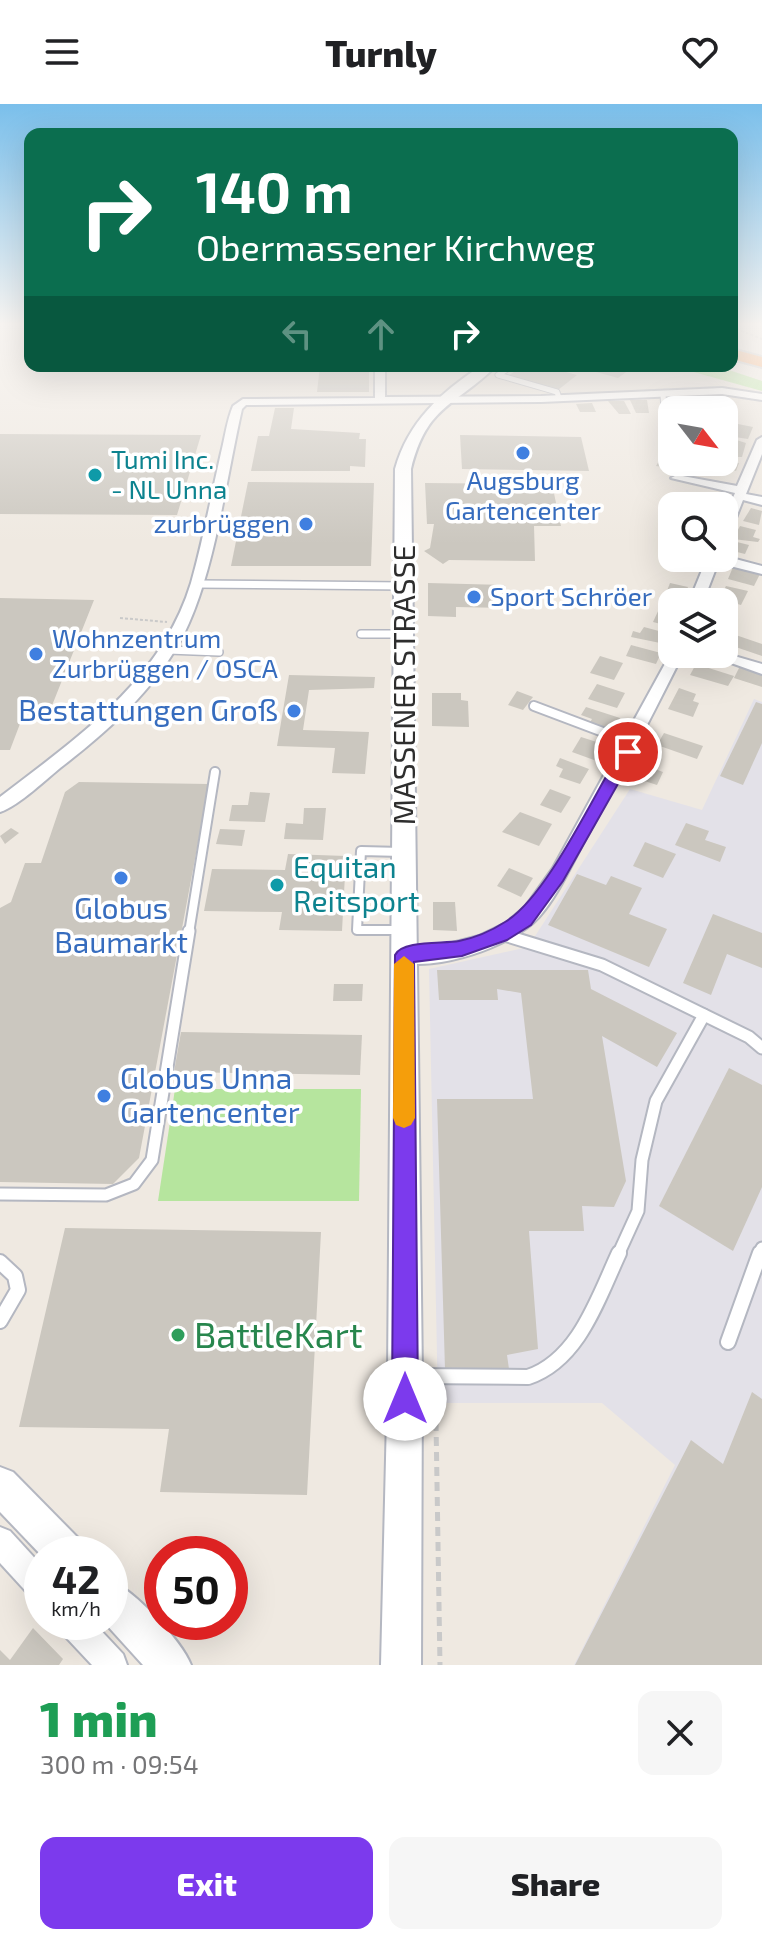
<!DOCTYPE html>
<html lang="en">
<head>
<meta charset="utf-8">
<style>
  body { margin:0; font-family:"Exo 2",sans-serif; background:#f6f6f6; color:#202124; height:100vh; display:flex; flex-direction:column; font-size:30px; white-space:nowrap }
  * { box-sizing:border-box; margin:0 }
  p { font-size:26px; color:#757577 }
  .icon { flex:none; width:44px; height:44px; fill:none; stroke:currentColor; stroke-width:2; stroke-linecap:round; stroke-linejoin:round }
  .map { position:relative; height:1561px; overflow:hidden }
  .panel { display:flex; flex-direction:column; background:#fff; flex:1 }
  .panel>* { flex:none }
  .banner { position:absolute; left:24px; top:24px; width:714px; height:244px; border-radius:16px; box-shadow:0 8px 32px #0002; background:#0b6e4f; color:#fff; overflow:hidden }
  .needle { width:52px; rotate:121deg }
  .controls { position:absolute; left:658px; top:292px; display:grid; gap:16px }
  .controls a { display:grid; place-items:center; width:80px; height:80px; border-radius:16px; background:#fff; box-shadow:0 8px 32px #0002; font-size:40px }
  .speed { position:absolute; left:24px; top:1432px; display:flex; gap:16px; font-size:40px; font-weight:700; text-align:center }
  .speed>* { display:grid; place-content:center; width:104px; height:104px; border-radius:50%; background:#fff; box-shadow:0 8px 32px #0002; line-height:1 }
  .speed small { font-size:20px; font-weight:400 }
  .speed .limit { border:12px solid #d22; background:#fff; color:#111 }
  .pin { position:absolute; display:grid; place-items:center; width:68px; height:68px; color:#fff; margin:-34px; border:4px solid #fff; border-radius:50%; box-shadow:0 2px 8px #0007 }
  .me { position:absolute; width:88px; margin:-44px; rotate:0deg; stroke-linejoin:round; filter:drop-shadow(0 0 6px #0008) }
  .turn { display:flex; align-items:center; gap:28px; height:168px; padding:0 40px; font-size:36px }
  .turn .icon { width:104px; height:104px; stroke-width:2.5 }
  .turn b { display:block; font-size:56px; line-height:68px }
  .lanes { display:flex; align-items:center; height:76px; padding:0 40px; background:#0003; justify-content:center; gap:40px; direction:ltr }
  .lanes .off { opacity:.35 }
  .round { display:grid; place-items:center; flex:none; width:84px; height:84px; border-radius:16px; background:#f6f6f6 }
  .summary { display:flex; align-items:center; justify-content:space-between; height:136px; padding:0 40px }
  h1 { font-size:48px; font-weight:800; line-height:60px; color:#1e9e55 }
  .primary-button { display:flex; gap:16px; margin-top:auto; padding:16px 40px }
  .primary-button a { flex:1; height:92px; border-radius:16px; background:#7c3aed; color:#fff; font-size:32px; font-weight:800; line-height:92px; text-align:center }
  .primary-button a+a { background:#f6f6f6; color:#202124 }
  header { display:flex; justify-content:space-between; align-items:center; height:104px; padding:0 40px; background:#fff; font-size:36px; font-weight:800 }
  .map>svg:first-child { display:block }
  .industrial { fill:#e3e1e8 }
  .green { fill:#b6e59e }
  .building { fill:#cbc7bf }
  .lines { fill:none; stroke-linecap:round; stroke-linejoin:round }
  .service-far4-casing { stroke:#b4b7c1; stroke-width:7 }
  .service-far3-casing { stroke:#b4b7c1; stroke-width:10 }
  .service-far2-casing { stroke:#b4b7c1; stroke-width:12 }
  .service-far1-casing { stroke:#b4b7c1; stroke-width:15 }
  .service-casing { stroke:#b4b7c1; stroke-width:18 }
  .minor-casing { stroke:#b4b7c1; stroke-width:4 }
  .secondary-casing { stroke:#b4b7c1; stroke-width:4 }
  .motorway-casing { stroke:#c9c9c9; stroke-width:4 }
  .path-far1 { stroke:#c9c9c9; stroke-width:2; stroke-dasharray:3 2; stroke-linecap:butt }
  .path { stroke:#c9c9c9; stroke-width:5; stroke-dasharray:9 6; stroke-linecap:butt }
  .service-far4 { stroke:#fff; stroke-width:5 }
  .service-far3 { stroke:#fff; stroke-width:7 }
  .service-far2 { stroke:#fff; stroke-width:8 }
  .service-far1 { stroke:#fff; stroke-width:11 }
  .service { stroke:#fff; stroke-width:14 }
  .minor { fill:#fff; fill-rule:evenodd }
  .secondary { fill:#fff; fill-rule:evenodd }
  .motorway { fill:#ffa35c; fill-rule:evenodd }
  .route { fill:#7c3aed; stroke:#51269a; stroke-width:2 }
  .slow { fill:#f59e0b }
  .shop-dot { fill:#3f7fe0; stroke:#fff; stroke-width:3 }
  .culture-dot { fill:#0f9aa8; stroke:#fff; stroke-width:3 }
  .leisure-dot { fill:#2e9e5b; stroke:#fff; stroke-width:3 }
  .labels { text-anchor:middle; stroke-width:7; stroke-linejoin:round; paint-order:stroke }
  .far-culture-label { font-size:26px; fill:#0d838f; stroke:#fff; text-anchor:start }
  .far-shop-label { font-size:26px; fill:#366cbe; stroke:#fff; text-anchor:start }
  .street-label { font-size:30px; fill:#2e2e2e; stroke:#fff }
  .shop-label { font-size:30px; fill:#366cbe; stroke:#fff; text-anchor:end }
  .culture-label { font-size:30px; fill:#0d838f; stroke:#fff; text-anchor:start }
  .near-leisure-label { font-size:36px; fill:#27864d; stroke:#fff; text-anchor:start }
</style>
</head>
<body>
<header><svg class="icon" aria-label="menu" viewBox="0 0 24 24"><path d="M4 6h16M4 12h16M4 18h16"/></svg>Turnly<svg class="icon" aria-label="heart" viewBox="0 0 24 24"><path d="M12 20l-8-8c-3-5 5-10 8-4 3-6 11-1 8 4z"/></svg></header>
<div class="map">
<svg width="762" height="1561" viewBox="0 0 762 1561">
  <rect width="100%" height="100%" fill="#efe9e1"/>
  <path class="industrial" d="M 754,595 L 762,598 L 762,1561 L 574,1561 L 675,1361 L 602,1299 L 438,1299 L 429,865 L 528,843 L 630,685 L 702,706 Z"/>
  <g class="green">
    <path d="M 672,262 L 717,262 L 762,277 L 762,287 Z"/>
    <path d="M 175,985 L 361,985 L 359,1097 L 158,1097 Z"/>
  </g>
  <g class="building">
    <path d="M 320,262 L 369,262 L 369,288 L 317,288 Z"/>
    <path d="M 523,262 L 544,262 L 577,271 L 558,286 L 506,273 Z"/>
    <path d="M 615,262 L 629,266 L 618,274 L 578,263 Z"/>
    <path d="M 630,296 L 647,296 L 649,309 L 636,309 Z"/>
    <path d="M 608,297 L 624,297 L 631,310 L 619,310 Z"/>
    <path d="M 592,299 L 596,308 L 580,308 L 576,300 Z"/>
    <path d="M 275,304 L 294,304 L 291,325 L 360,329 L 359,335 L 366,335 L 365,363 L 350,362 L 350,367 L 251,367 L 258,332 L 269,332 Z"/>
    <path d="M 733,319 L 753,323 L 748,335 L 728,332 Z"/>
    <path d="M 0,330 L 201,331 L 177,411 L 0,410 Z"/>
    <path d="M 460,331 L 581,333 L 589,367 L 462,365 Z"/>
    <path d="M 730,334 L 746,339 L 742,353 L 724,353 Z"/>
    <path d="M 660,355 L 688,361 L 686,371 L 661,366 L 663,363 L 656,362 Z"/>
    <path d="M 724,356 L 739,359 L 736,367 L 716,359 Z"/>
    <path d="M 248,378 L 374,379 L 371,462 L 231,462 Z"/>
    <path d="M 425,379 L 552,380 L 561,422 L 534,422 L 535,457 L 449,456 L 443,460 L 424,447 L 430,444 L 434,420 L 427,420 Z"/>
    <path d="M 751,404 L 762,407 L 759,421 L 743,417 Z"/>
    <path d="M 740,422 L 756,426 L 753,433 L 760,435 L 758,438 L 733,435 Z"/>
    <path d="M 733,437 L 749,441 L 745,450 L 729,446 Z"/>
    <path d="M 733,463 L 760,470 L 754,482 L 728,475 Z"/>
    <path d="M 428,479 L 505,481 L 506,488 L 520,488 L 521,499 L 506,499 L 506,504 L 456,503 L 456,513 L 428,512 Z"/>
    <path d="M 670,479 L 688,483 L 682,497 L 665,492 Z"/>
    <path d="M 726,482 L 748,487 L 741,501 L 719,495 Z"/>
    <path d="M 0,494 L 94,496 L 51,604 L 26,604 L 10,646 L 0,646 Z"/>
    <path d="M 660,503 L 672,506 L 672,523 L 653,518 Z"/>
    <path d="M 644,523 L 670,530 L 665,540 L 631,533 L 633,527 L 640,529 Z"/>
    <path d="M 724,527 L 762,540 L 762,552 L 724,539 Z"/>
    <path d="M 631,541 L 661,549 L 656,560 L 626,552 Z"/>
    <path d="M 600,552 L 623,559 L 614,576 L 590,569 Z"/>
    <path d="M 696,560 L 734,572 L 728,582 L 690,571 Z"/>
    <path d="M 740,562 L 762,569 L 762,583 L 734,574 Z"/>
    <path d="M 289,571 L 375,573 L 374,584 L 309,586 L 303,626 L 369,628 L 365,670 L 332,669 L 335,644 L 277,642 Z"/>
    <path d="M 597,580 L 625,589 L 617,604 L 588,595 Z"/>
    <path d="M 679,584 L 696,590 L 693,597 L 699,599 L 693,613 L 668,605 Z"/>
    <path d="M 517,587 L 533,593 L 523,606 L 508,601 Z"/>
    <path d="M 432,589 L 461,589 L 461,596 L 468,597 L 469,623 L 432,622 Z"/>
    <path d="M 756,598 L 762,600 L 762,639 L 743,681 L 720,672 Z"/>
    <path d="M 586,603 L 620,614 L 611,630 L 588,622 L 592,615 L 581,611 Z"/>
    <path d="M 664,629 L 703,642 L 697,655 L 657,641 Z"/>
    <path d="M 581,633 L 603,640 L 594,656 L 572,648 Z"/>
    <path d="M 560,654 L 589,665 L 580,680 L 559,673 L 563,665 L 556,662 Z"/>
    <path d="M 636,658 L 663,668 L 657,681 L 629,672 Z"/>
    <path d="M 79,678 L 209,680 L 139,1054 L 113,1080 L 0,1078 L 0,804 L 11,798 L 25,759 L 41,759 L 65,688 Z"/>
    <path d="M 550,685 L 571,693 L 561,709 L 540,701 Z"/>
    <path d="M 250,688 L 270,689 L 265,718 L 229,717 L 232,701 L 248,701 Z"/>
    <path d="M 304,704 L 326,704 L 323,736 L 284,735 L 286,719 L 303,720 Z"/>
    <path d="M 520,708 L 552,720 L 539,742 L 502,728 Z"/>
    <path d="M 686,719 L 709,727 L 705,736 L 726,743 L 720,758 L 675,741 Z"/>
    <path d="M 11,724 L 19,729 L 5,740 L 0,732 Z"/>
    <path d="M 220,725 L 245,726 L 242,742 L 216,740 Z"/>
    <path d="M 645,738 L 676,750 L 663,774 L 633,762 Z"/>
    <path d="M 288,750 L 346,752 L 342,827 L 279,826 L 282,808 L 204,807 L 212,765 L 285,766 Z"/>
    <path d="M 509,764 L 533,774 L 521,793 L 497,782 Z"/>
    <path d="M 577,770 L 606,781 L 611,772 L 642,784 L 629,810 L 667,825 L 649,863 L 548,821 Z"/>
    <path d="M 433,798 L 455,798 L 457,827 L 433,826 Z"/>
    <path d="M 713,810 L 762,829 L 762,864 L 727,850 L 711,891 L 683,879 Z"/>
    <path d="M 437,866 L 588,866 L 591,885 L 677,929 L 657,963 L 602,932 L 626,1077 L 614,1103 L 582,1102 L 584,1127 L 529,1127 L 538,1245 L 507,1251 L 509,1265 L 445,1265 L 437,995 L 533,995 L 521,889 L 497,885 L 498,896 L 439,896 Z"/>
    <path d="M 334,880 L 363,880 L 362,897 L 333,897 Z"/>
    <path d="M 181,928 L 362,931 L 360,971 L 174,968 Z"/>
    <path d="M 729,964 L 762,981 L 762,1083 L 733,1147 L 659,1102 Z"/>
    <path d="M 65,1124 L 321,1128 L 307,1391 L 160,1388 L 169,1325 L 19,1323 Z"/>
    <path d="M 752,1288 L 762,1295 L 762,1561 L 575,1561 L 691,1336 L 723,1360 Z"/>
    <path d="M 33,1524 L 63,1555 L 59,1561 L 0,1561 L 0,1546 L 10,1556 Z"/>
  </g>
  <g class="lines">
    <g class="service-far4-casing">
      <g id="service-far4">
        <path d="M 493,262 L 506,266 L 498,271 L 557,288 L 559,294"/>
        <path d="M 663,291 L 665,319"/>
      </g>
    </g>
    <g class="service-far3-casing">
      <g id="service-far3">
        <path d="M 197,480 L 404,482"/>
        <path d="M 361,530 L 404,530"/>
        <path d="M 168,546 L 219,548"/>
      </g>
    </g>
    <g class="service-far2-casing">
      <g id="service-far2">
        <path d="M 534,602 L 632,639"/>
        <path d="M 402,748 L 361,747 L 357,826 L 403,826"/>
        <path d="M 189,829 L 215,668"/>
      </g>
    </g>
    <g class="service-far1-casing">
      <g id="service-far1">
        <path d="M 501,830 L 602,861 L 749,933 L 762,944"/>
        <path d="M 0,1090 L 106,1091 L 134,1080 L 152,1056 L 189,827"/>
        <path d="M 618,1151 L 638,1107 L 642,1056 L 656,997 L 704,911"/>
        <path d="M 759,1151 L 762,1144"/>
      </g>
    </g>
    <g class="service-casing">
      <g id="service">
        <path d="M 0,1158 L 15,1172 L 18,1186 L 0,1217"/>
        <path d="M 728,1238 L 760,1149"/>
        <path d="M 412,1272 L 528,1273 C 579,1256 598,1194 619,1149"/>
      </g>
    </g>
    <g class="minor-casing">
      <g id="minor">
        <path d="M 375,262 L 385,262 L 385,293 L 541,292 L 722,284 L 762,290 L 762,296 L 722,290 L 541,298 L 246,301 L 242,305 C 227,371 216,458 189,519 C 164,577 113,623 64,661 C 47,674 19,702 0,708 L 0,693 C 77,634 161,577 191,479 C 203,437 211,392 221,349 C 225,333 227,316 233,302 L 243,295 L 375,294 Z"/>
        <path d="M 762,333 L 762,350 L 746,390 L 762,393 L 762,401 L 743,396 L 730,429 L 724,433 L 724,414 L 735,389 L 671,374 L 677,371 L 737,382 L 757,336 Z"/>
        <path d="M 724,452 L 762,462 L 762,470 L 718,459 L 703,498 L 689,498 L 707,454 Z"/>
        <path d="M 672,547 L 672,550 L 683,550 C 652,612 620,674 586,734 C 571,761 559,790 539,813 C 513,842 435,869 397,857 L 394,851 L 397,845 L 452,839 L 479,832 L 506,819 L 526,802 L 553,764 Z"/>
        <path d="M 724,549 L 762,560 L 762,570 L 706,550 Z"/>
        <path d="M 0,1423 L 10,1427 L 42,1462 L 42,1499 L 32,1494 L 0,1459 Z"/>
        <path d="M 58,1518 L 93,1518 L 123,1550 L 127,1561 L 92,1561 L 62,1529 Z"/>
      </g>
    </g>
    <g class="secondary-casing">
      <g id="secondary">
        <path d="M 481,262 L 496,262 C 456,302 427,300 411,365 L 422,1272 L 421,1561 L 381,1561 L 388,1272 L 395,365 C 408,318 441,288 481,262 Z"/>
        <path d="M 0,1363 L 13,1368 L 80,1436 L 85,1450 L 42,1452 L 0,1408 Z"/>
        <path d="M 110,1476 C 135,1487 181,1536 191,1561 L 143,1561 L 104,1518 L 110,1518 Z"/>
      </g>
    </g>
    <g class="motorway-casing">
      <path id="motorway" d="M 732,245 L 762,253 L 762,263 L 732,255 Z"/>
    </g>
    <g class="path-far1">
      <path d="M 732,223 L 762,235"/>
      <path d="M 120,514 L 167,518"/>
    </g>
    <path class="path" d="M 436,1318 L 440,1561"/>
    <use href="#service-far4" class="service-far4"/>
    <use href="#service-far3" class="service-far3"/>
    <use href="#service-far2" class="service-far2"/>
    <use href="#service-far1" class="service-far1"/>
    <use href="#service" class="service"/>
    <use href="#minor" class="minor"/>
    <use href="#secondary" class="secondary"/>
    <use href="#motorway" class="motorway"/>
  </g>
  <linearGradient id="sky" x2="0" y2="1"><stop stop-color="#7abfeb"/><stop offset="0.5" stop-color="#f8f5f2"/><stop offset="1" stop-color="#f8f5f2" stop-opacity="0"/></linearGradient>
  <rect width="762" height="440" fill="url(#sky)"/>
  <path class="route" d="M 628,643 L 636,648 L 563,777 L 531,821 L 507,836 L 462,852 L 414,858 L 418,1295 L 414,1304 L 405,1308 L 395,1304 L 392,1295 L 395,851 C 402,836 443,840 459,837 C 474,834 491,827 505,818 C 547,793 594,690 622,645 Z"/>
  <path class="slow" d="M 404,852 L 414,860 L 415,1014 L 411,1021 L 404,1024 L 396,1021 L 393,1014 L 394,860 Z"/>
  <g class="shop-dot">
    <circle cx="523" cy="349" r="8"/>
    <circle cx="306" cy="420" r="8"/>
    <circle cx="474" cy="493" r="8"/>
    <circle cx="36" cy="550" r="8"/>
    <circle cx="294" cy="607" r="8"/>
    <circle cx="121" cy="774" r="8"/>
    <circle cx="104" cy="992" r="8"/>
  </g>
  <g class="culture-dot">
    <circle cx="95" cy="371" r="8"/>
    <circle cx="277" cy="781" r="8"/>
  </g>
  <circle class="leisure-dot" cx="178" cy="1231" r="8"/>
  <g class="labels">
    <g class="far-culture-label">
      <text x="111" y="365">Tumi Inc.<tspan x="111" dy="30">- NL Unna</tspan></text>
    </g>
    <g class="far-shop-label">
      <text x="523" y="386" text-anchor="middle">Augsburg<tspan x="523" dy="30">Gartencenter</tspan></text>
      <text x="290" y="429" text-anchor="end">zurbrüggen</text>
      <text x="490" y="502">Sport Schröer</text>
      <text x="52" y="544">Wohnzentrum<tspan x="52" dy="30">Zurbrüggen / OSCA</tspan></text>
    </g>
    <g class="street-label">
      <text transform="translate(405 581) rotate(-90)" y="10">MASSENER STRASSE</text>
    </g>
    <g class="shop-label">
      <text x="278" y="617">Bestattungen Groß</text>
      <text x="121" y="815" text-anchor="middle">Globus<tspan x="121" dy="34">Baumarkt</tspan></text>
      <text x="120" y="985" text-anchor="start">Globus Unna<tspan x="120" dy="34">Gartencenter</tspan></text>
    </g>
    <g class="culture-label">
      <text x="293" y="774">Equitan<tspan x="293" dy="34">Reitsport</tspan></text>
    </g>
    <g class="near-leisure-label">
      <text x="194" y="1244">BattleKart</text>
    </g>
  </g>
</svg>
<div class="controls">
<a><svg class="needle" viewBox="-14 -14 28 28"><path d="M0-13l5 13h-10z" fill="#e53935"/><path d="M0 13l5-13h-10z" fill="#757577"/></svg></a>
<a><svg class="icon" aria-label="search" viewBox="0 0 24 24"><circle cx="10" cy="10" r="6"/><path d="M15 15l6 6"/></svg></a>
<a><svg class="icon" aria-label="layers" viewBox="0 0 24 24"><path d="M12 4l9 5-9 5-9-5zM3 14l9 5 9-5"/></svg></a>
</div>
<div class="speed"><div>42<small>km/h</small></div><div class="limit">50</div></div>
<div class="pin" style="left:628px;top:648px;background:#d93025"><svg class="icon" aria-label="arrive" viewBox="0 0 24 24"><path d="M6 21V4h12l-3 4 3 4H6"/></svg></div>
<svg class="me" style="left:405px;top:1295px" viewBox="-20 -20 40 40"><circle r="19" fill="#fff"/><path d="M0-13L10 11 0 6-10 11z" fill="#7c3aed"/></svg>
<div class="banner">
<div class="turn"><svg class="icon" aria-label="right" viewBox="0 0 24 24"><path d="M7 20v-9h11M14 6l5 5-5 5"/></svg><div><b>140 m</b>Obermassener Kirchweg</div></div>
<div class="lanes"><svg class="icon off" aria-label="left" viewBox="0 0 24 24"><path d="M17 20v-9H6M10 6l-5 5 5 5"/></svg><svg class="icon off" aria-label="ahead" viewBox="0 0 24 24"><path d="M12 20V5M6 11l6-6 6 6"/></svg><svg class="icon" aria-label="right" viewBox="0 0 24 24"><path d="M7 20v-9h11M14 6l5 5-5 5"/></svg></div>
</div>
</div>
<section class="panel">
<div class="summary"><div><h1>1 min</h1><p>300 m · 09:54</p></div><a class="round"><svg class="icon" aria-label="close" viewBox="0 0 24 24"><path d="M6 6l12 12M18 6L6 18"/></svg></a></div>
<div class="primary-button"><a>Exit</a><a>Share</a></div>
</section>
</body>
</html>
